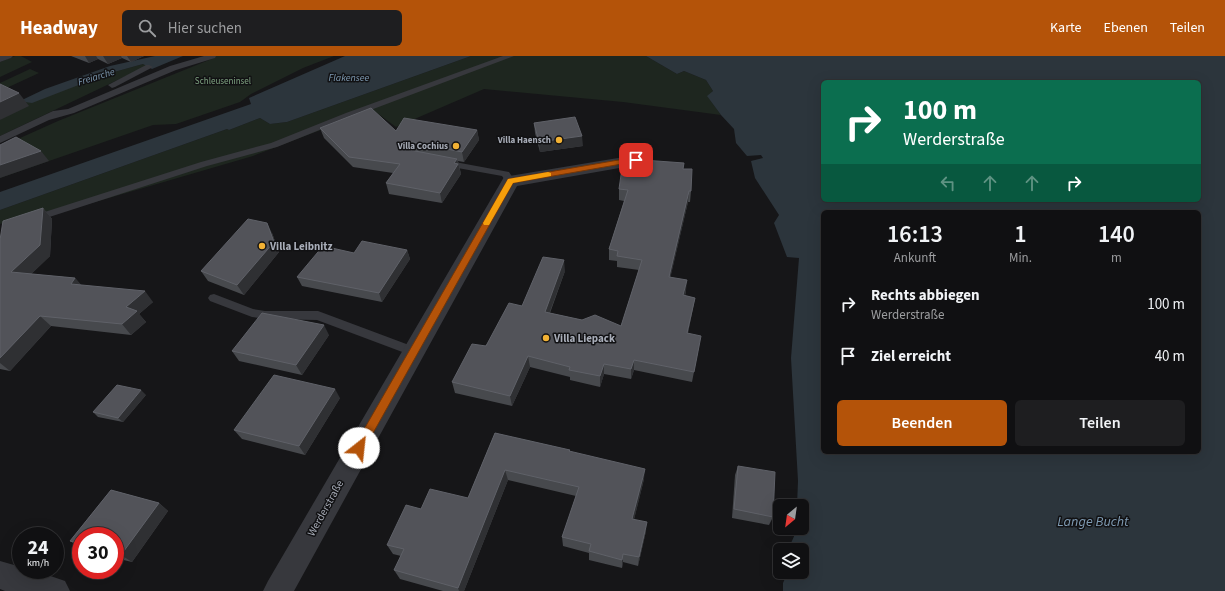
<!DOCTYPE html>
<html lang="de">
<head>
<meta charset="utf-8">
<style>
  body { margin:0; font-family:"Source Sans 3",sans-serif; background:#1e1e20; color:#f1f3f6; height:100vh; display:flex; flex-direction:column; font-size:15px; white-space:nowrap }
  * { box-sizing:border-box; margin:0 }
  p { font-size:13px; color:#9c9d9f }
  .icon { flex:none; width:22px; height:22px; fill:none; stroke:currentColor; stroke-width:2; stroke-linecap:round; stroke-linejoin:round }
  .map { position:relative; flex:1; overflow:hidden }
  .panel { position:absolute; left:821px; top:154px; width:380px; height:244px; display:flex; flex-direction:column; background:#101012; border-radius:6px; box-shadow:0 4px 16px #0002,0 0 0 1px #303032 }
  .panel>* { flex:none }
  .guide { position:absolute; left:821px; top:24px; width:380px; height:122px; border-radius:6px; box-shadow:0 4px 16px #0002,0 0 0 1px #303032; background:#0b6e4f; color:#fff; overflow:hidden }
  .needle { width:26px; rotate:209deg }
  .controls { position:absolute; left:773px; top:443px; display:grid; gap:8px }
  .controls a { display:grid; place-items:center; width:36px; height:36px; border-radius:6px; background:#101012; box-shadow:0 4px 16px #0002,0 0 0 1px #303032; font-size:20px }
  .speed { position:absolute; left:12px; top:471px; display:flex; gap:8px; font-size:20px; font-weight:700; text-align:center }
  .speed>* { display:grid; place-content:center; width:52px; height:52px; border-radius:50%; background:#101012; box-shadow:0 4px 16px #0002,0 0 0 1px #303032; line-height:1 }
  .speed small { font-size:10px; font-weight:400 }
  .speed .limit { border:6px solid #d22; background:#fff; color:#111 }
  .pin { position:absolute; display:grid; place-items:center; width:34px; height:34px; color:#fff; margin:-17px; border-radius:8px; box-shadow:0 2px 6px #0006 }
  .me { position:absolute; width:44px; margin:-22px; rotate:29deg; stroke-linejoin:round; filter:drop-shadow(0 0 3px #0008) }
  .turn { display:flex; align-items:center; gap:14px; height:84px; padding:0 16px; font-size:18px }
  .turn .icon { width:52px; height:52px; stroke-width:2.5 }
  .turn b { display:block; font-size:28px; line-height:34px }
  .lanes { display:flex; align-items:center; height:38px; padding:0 16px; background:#0003; justify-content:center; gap:20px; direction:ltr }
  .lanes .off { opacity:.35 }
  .eta { display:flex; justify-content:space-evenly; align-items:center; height:68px; text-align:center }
  .eta b { font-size:24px; font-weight:600; line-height:28px }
  .action { display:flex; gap:8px; margin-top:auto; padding:8px 16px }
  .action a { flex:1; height:46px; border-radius:6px; background:#b45309; color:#fff; font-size:16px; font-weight:600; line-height:46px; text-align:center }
  .action a+a { background:#1e1e20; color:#f1f3f6 }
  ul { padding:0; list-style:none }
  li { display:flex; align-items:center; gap:12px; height:52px; padding:0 16px }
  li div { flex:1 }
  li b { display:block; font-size:15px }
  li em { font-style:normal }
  header { display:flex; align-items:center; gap:24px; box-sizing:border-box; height:56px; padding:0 20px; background:#b45309; color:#fff }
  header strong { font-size:19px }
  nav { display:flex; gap:22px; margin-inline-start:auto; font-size:14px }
  .search { width:280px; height:36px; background:#1e1e20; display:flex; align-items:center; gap:10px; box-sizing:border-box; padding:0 14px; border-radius:6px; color:#9c9d9f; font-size:15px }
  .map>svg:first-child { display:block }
  .green { fill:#1e261f }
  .water { fill:#2c353c; fill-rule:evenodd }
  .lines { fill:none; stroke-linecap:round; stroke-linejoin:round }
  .service { fill:#37383d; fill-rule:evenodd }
  .pedestrian { fill:#37383d; fill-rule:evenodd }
  .minor { fill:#37383d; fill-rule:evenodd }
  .wall { fill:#47494d }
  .shaded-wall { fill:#2f3033 }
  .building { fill:#525359; stroke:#5f6168 }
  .route { fill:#b45309; stroke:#753606 }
  .slow { fill:#f59e0b }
  .poi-dot { fill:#f2b134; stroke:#111113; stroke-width:1.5 }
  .labels { text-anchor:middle; stroke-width:3; stroke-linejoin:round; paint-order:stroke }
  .far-park-label { font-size:9px; fill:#7fa381; stroke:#111113 }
  .far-poi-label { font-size:9px; font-weight:bold; fill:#a8adb8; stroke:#111113; text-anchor:end }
  .far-water-label { font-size:10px; font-style:italic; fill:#7f9bb3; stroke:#111113 }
  .poi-label { font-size:11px; font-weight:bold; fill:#a8adb8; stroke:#111113; text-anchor:start }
  .street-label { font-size:11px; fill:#a8adb8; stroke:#111113 }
  .near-water-label { font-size:14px; font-style:italic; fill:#7f9bb3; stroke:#111113 }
</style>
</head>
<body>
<header>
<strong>Headway</strong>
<div class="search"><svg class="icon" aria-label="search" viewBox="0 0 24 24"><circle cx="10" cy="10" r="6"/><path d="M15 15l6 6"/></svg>Hier suchen</div>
<nav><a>Karte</a><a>Ebenen</a><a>Teilen</a></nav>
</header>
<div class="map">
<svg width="1225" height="535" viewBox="0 0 1225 535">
  <rect width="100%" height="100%" fill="#161618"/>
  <g class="green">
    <path d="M 15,0 L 21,0 L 32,6 L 0,21 L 0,6 Z"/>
    <path d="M 213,0 L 334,0 L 303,12 L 251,38 L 240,46 L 176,68 L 153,69 L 0,122 L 0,91 L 58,65 L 214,2 Z"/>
    <path d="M 471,0 L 646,0 L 677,18 L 684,15 L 706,24 L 713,35 L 708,41 L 721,59 L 623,46 L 484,33 L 396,71 L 373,54 L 253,100 L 54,158 L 15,163 L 0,168 L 0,154 L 227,73 L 229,74 L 260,62 L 270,68 L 287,66 Z"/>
    <path d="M 143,8 L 147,10 L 0,80 L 0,64 L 25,46 L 107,18 Z"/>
    <path d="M 30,13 L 39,17 L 0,35 L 0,27 Z"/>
  </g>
  <g class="water">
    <path d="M 155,0 L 183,0 L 152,13 L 143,8 L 107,18 L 32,47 L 25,46 L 22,44 L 45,33 L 110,10 Z"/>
    <path d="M 345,0 L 471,0 L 287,66 L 270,68 L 260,62 L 229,74 L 227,73 L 0,154 L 0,136 L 251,48 L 249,42 Z"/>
    <path d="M 646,0 L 1225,0 L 1225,535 L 783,535 L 783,527 L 788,516 L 802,516 L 802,494 L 789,494 C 790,486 796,480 796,472 L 802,472 L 802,450 L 797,450 L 798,425 L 791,302 L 799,202 L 787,201 L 774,167 L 779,159 L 755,122 L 751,105 L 763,102 L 761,99 L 747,100 L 736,87 L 734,73 L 721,59 L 707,40 L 713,35 L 706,24 L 684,15 L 677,18 ZM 823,26 L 1199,26 L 1199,144 L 823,144 ZM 823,156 L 1199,156 L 1199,396 L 823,396 Z"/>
  </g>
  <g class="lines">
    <g class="service">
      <path d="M 204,0 L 216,0 L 215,2 L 176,14 L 74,57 L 49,64 L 0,87 L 0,80 L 53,55 L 68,53 L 170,10 Z"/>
      <path d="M 503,0 L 514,0 L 352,61 L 277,91 L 207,110 L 37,165 L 33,166 L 28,163 L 29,161 L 201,106 L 271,87 L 346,57 Z"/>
      <path d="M 146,9 L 149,9 L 153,11 L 115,31 L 112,32 L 108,29 Z"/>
      <path d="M 444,104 L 509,116 L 515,125 L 510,128 L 507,127 L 502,120 L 441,109 L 439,107 Z"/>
      <path d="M 214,238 L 253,253 L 265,255 L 318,255 L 417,292 L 419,295 L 417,298 L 413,300 L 317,264 L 265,263 L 252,261 L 210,245 L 208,242 L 210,239 Z"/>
    </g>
    <path class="pedestrian" d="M 0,0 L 13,0 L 11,2 L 0,6 Z"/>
    <g class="minor">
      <path d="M 636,99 L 642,100 L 645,104 L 642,108 L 517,130 L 294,535 L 263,535 L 268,525 L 504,121 Z"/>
      <path d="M 0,505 L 21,511 L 21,514 L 33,514 L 65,525 L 70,535 L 5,535 L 0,533 Z"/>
    </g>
  </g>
  <g class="wall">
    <path d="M 71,0 L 144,0 L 131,6 L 122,2 L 108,8 L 98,3 L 89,7 Z"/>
    <path d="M 534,67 L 583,90 L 540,96 L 535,77 Z"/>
    <path d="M 320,72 L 396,75 L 477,74 L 479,84 L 464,106 L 458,105 L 461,118 L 442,147 L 389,138 L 386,127 L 393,117 L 353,111 L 324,82 Z"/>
    <path d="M 683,113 L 691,135 L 690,146 L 688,146 L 670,222 L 686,235 L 685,240 L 695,242 L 688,277 L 699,290 L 692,326 L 634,314 L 631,323 L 604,318 L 600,331 L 570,324 L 570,321 L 530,311 L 512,350 L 455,337 L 452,326 L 522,250 L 565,215 L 550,257 L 582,264 L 621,270 L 639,214 L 617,211 L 617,205 L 609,204 L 609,193 L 624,145 L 619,144 L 619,133 L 641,114 Z"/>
    <path d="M 43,152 L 52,163 L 50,200 L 31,218 L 75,222 L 81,229 L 153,246 L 139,258 L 146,266 L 131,279 L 51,270 L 10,315 L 0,313 L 0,184 Z"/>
    <path d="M 272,177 L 279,196 L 244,239 L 208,225 L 201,215 Z"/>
    <path d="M 407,194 L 410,203 L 382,246 L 302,230 L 297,221 L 354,197 Z"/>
    <path d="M 329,279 L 302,319 L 239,305 L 232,295 Z"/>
    <path d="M 146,339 L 123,366 L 98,361 L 93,356 Z"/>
    <path d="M 340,342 L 305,399 L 242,383 L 234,374 Z"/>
    <path d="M 495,377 L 570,394 L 570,396 L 644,423 L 634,463 L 646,475 L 638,510 L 623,506 L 622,512 L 589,504 L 589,497 L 563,490 L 562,481 L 576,440 L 508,424 L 464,535 L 443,535 L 400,523 L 394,514 L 401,500 L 393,498 L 387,489 L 421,453 L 468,442 Z"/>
    <path d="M 738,410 L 773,461 L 769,469 L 732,462 L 735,419 Z"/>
    <path d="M 111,434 L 159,447 L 168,455 L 132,506 L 115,502 L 115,480 L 81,480 L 81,492 L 70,485 Z"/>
  </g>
  <g class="shaded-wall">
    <path d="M 85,0 L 96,0 L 98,3 L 89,7 Z"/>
    <path d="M 103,0 L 121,0 L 122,2 L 108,8 Z"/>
    <path d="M 127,0 L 144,0 L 131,6 Z"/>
    <path d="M 19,37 L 29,50 L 0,64 L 0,46 Z"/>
    <path d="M 477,74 L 479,84 L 464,106 L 462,96 Z"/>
    <path d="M 582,80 L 583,90 L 540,96 L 539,86 Z"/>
    <path d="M 408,85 L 411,96 L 405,100 L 402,90 Z"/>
    <path d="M 41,95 L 49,105 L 0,122 L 0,109 Z"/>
    <path d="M 457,103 L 461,118 L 442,147 L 440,137 L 454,107 Z"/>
    <path d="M 689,135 L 688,146 L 668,232 L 669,221 Z"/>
    <path d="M 43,152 L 52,163 L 50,200 L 22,227 L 11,216 Z"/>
    <path d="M 267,167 L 272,177 L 279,196 L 244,239 L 237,229 Z"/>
    <path d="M 407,194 L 410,203 L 382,246 L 379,237 Z"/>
    <path d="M 564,204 L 565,215 L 546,266 L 545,256 Z"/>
    <path d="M 75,222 L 85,233 L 71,228 Z"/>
    <path d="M 687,224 L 686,235 L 682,250 L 683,239 Z"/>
    <path d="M 145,235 L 153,246 L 139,258 L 146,266 L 131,279 L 122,268 L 126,251 Z"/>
    <path d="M 695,242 L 686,287 L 687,277 Z"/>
    <path d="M 40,260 L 51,270 L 10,315 L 0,307 L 0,302 Z"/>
    <path d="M 324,269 L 329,279 L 302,319 L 296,309 Z"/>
    <path d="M 528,300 L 530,311 L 512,350 L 510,340 Z"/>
    <path d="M 634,304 L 634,314 L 631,323 L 631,313 Z"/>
    <path d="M 604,308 L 604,318 L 600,331 L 600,320 Z"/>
    <path d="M 335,333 L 340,342 L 305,399 L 299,390 Z"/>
    <path d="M 141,334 L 146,339 L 123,366 L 118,362 Z"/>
    <path d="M 645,413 L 644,423 L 632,472 L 632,463 Z"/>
    <path d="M 505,414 L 508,424 L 464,535 L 459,535 L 458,532 Z"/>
    <path d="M 159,447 L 168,455 L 132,506 L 121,499 Z"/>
    <path d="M 647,466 L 646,475 L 638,510 L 639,501 Z"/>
    <path d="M 623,498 L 623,506 L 622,512 L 622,504 Z"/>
  </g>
  <g class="building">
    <path d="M 0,28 L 19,37 L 0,46 Z"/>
    <path d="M 371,52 L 396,75 L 404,62 L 477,74 L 462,96 L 408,85 L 402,90 L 405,93 L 457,103 L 454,107 L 458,108 L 440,137 L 386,127 L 400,108 L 349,101 L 320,72 Z"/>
    <path d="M 575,61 L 582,80 L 539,86 L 534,67 Z"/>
    <path d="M 16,81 L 41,95 L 0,109 L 0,89 Z"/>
    <path d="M 643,104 L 684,107 L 683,113 L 692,113 L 691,135 L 689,135 L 669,221 L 687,224 L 683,239 L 695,242 L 687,277 L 701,280 L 694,316 L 634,304 L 631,313 L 604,308 L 600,320 L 569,314 L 570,311 L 528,300 L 510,340 L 452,326 L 472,288 L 486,290 L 509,247 L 522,250 L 543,201 L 564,204 L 545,256 L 582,264 L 595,259 L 621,270 L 642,204 L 617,200 L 618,195 L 609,193 L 628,134 L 619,133 L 622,112 L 641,114 Z"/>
    <path d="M 43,152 L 40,189 L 11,216 L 75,222 L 71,228 L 145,235 L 126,251 L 137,255 L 122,268 L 40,260 L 0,302 L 0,184 L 3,165 Z"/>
    <path d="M 248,163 L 267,167 L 274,186 L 237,229 L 201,215 Z"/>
    <path d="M 362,185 L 407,194 L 379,237 L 297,221 L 323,190 L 354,197 Z"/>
    <path d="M 262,257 L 324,269 L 296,309 L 232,295 Z"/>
    <path d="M 274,319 L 335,333 L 299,390 L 234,374 Z"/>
    <path d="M 117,329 L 141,334 L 118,362 L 93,356 Z"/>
    <path d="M 495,377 L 570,394 L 569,395 L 645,413 L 632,463 L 647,466 L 639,501 L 623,498 L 622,504 L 589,495 L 591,488 L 562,481 L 579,431 L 505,414 L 458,532 L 394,514 L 404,493 L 387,489 L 406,449 L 421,453 L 430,433 L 468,442 Z"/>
    <path d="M 738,410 L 775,416 L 773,461 L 734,453 Z"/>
    <path d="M 111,434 L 159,447 L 121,499 L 115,497 L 115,480 L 81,480 L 81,488 L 70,485 Z"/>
  </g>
  <path class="route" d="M 636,101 L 639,102 L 639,105 L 513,127 L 363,395 L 359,397 L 355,395 L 354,392 L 355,389 L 508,123 Z"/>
  <path class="slow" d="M 548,116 L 551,117 L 551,120 L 513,127 L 489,169 L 484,169 L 483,167 L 508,123 Z"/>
  <g class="poi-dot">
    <circle cx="559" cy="84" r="4"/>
    <circle cx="456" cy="90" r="4"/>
    <circle cx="262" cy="190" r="4"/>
    <circle cx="546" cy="282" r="4"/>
  </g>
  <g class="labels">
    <g class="far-park-label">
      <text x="223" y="28">Schleuseninsel</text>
    </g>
    <g class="far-poi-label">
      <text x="551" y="87">Villa Haensch</text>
      <text x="448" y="93">Villa Cochius</text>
    </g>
    <g class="far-water-label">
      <text transform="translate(96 20) rotate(-17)" y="4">Freiarche</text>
      <text x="349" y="25">Flakensee</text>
    </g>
    <g class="poi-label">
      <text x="270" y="194">Villa Leibnitz</text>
      <text x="554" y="286">Villa Liepack</text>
    </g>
    <g class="street-label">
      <text transform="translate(325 452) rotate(-61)" y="4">Werderstraße</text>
    </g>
    <g class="near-water-label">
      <text x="1093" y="470">Lange Bucht</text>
    </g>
  </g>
</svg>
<div class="controls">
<a><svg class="needle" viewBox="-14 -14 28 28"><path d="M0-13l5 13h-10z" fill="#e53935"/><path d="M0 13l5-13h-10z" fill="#9c9d9f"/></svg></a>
<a><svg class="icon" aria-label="layers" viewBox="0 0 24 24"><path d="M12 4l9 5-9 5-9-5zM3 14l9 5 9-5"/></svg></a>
</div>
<div class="speed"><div>24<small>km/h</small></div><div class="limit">30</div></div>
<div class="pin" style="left:636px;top:104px;background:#d93025"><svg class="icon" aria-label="arrive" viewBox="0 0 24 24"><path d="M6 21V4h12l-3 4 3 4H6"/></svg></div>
<svg class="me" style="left:359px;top:392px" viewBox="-20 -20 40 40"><circle r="19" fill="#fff"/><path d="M0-13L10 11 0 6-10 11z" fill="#b45309"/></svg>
<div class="guide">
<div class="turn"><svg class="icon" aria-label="right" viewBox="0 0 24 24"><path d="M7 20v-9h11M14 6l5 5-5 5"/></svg><div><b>100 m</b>Werderstraße</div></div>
<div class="lanes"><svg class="icon off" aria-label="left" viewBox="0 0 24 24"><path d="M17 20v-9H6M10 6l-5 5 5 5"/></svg><svg class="icon off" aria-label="ahead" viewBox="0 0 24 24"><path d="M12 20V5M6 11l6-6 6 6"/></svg><svg class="icon off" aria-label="ahead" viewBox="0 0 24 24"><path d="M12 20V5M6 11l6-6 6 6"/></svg><svg class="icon" aria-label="right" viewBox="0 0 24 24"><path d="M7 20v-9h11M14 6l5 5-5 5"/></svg></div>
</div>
<section class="panel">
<div class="eta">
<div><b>16:13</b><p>Ankunft</p></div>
<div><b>1</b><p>Min.</p></div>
<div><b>140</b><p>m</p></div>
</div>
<ul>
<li><svg class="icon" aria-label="right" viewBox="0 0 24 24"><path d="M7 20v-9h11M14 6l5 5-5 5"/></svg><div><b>Rechts abbiegen</b><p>Werderstraße</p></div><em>100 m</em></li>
<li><svg class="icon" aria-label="arrive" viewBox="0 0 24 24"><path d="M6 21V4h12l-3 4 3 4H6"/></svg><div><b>Ziel erreicht</b></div><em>40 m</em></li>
</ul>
<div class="action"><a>Beenden</a><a>Teilen</a></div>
</section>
</div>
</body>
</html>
